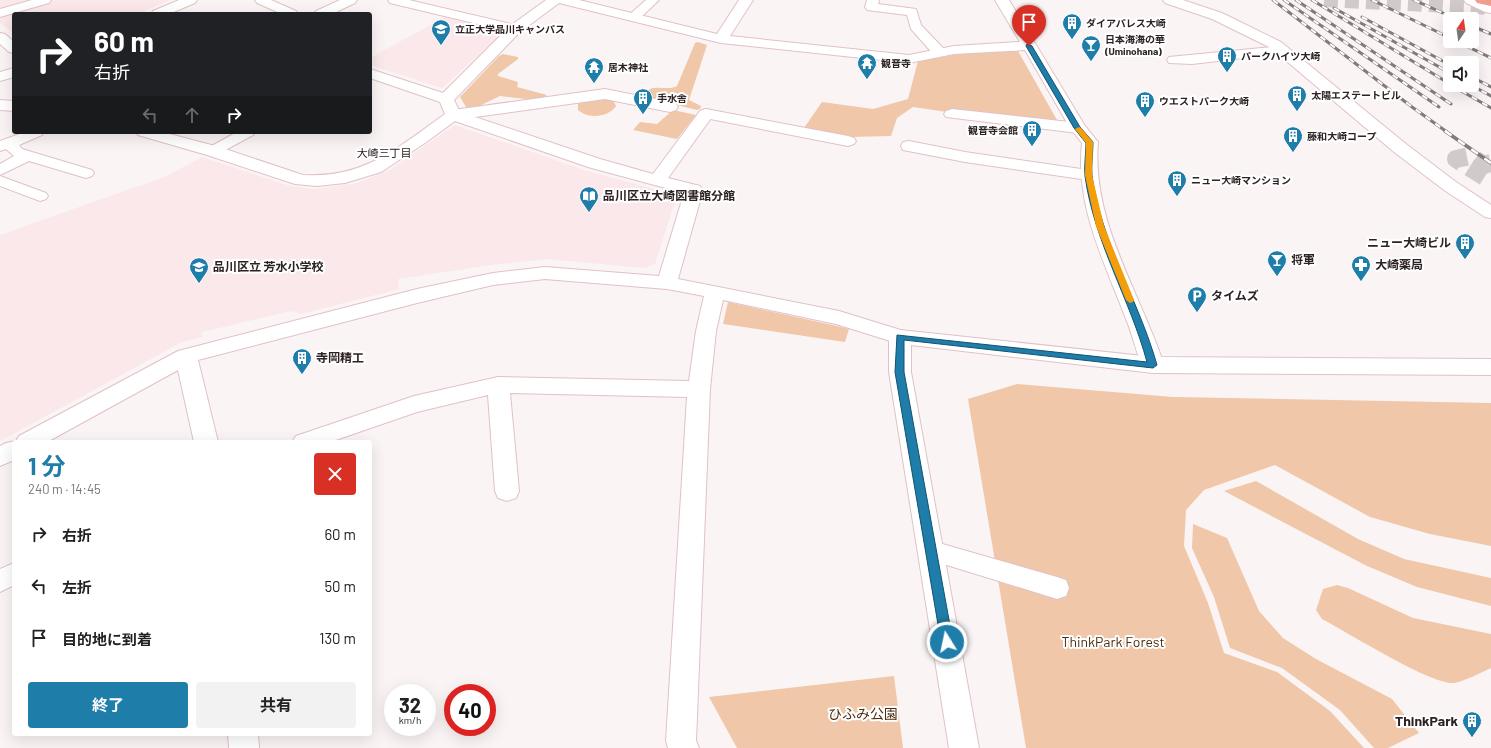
<!DOCTYPE html>
<html lang="ja">
<head>
<meta charset="utf-8">
<style>
  body { margin:0; font-family:Barlow,"Noto Sans JP",sans-serif; background:#f2f2f2; color:#222; height:100vh; display:flex; flex-direction:column; font-size:15px; white-space:nowrap }
  * { box-sizing:border-box; margin:0 }
  p { font-size:13px; color:#767676 }
  .icon { flex:none; width:22px; height:22px; fill:none; stroke:currentColor; stroke-width:2; stroke-linecap:round; stroke-linejoin:round }
  .map { position:relative; flex:1; overflow:hidden }
  .side { position:absolute; left:12px; top:440px; width:360px; height:296px; display:flex; flex-direction:column; background:#fff; border-radius:4px; box-shadow:0 4px 16px #0002 }
  .side>* { flex:none }
  .banner { position:absolute; left:12px; top:12px; width:360px; height:122px; border-radius:4px; box-shadow:0 4px 16px #0002; background:#202124; color:#fff; overflow:hidden }
  .needle { width:26px; rotate:13deg }
  .tools { position:absolute; left:1443px; top:12px; display:grid; gap:8px }
  .tools a { display:grid; place-items:center; width:36px; height:36px; border-radius:4px; background:#fff; box-shadow:0 4px 16px #0002; font-size:20px }
  .speed { position:absolute; left:384px; top:684px; display:flex; gap:8px; font-size:20px; font-weight:700; text-align:center }
  .speed>* { display:grid; place-content:center; width:52px; height:52px; border-radius:50%; background:#fff; box-shadow:0 4px 16px #0002; line-height:1 }
  .speed small { font-size:10px; font-weight:400 }
  .speed .limit { border:6px solid #d22; background:#fff; color:#111 }
  .pin { position:absolute; display:grid; place-items:center; width:34px; height:34px; color:#fff; margin:-41px -17px; border-radius:50% 50% 50% 0; rotate:-45deg; box-shadow:0 0 4px #0007 }
  .pin .icon { rotate:45deg }
  .me { position:absolute; width:44px; margin:-22px; rotate:350deg; stroke-linejoin:round; filter:drop-shadow(0 0 3px #0008) }
  .turn { display:flex; align-items:center; gap:14px; height:84px; padding:0 16px; font-size:18px }
  .turn .icon { width:52px; height:52px; stroke-width:2.5 }
  .turn b { display:block; font-size:28px; line-height:34px }
  .lanes { display:flex; align-items:center; height:38px; padding:0 16px; background:#0003; justify-content:center; gap:20px; direction:ltr }
  .lanes .off { opacity:.35 }
  .round { display:grid; place-items:center; flex:none; width:42px; height:42px; border-radius:4px; background:#f2f2f2 }
  .head { display:flex; align-items:center; justify-content:space-between; height:68px; padding:0 16px }
  h1 { font-size:24px; font-weight:700; line-height:30px; color:#1f7daa }
  .button { display:flex; gap:8px; margin-top:auto; padding:8px 16px }
  .button a { flex:1; height:46px; border-radius:4px; background:#1f7daa; color:#fff; font-size:16px; font-weight:700; line-height:46px; text-align:center }
  .button a+a { background:#f2f2f2; color:#222 }
  ul { padding:0; list-style:none }
  li { display:flex; align-items:center; gap:12px; height:52px; padding:0 16px }
  li div { flex:1 }
  li b { display:block; font-size:15px }
  li em { font-style:normal }
  .map>svg:first-child { display:block }
  .built { fill:#fae8eb }
  .green { fill:#f0c7a8 }
  .lines { fill:none; stroke-linecap:round; stroke-linejoin:round }
  .pedestrian-tunnel { stroke:#d1cacb; stroke-width:18; stroke-dasharray:18 9; stroke-linecap:butt }
  .motorway-tunnel { stroke:#d1cacb; stroke-width:14; stroke-dasharray:14 7; stroke-linecap:butt }
  .service-casing { stroke:#e1c1c6; stroke-width:2 }
  .pedestrian-casing { stroke:#e1c1c6; stroke-width:2 }
  .minor-casing { stroke:#e1c1c6; stroke-width:2 }
  .tertiary-casing { stroke:#e1c1c6; stroke-width:2 }
  .primary-casing { stroke:#a44736; stroke-width:2 }
  .service { fill:#fff; fill-rule:evenodd }
  .pedestrian { fill:#fff; fill-rule:evenodd }
  .minor { fill:#fff; fill-rule:evenodd }
  .tertiary { fill:#fff; fill-rule:evenodd }
  .primary { fill:#ef9d8c; fill-rule:evenodd }
  .rail-far1-casing { stroke:#847a7c; stroke-width:3 }
  .rail-casing { stroke:#847a7c; stroke-width:3.5 }
  .rail-far1 { stroke:#fff; stroke-width:2; stroke-dasharray:6; stroke-linecap:butt }
  .rail { stroke:#fff; stroke-width:2.5; stroke-dasharray:8; stroke-linecap:butt }
  .route { fill:#1f7daa; stroke:#14516e }
  .slow { fill:#f59e0b }
  .labels { text-anchor:middle; stroke-width:4; stroke-linejoin:round; paint-order:stroke }
  .far-poi-label { font-size:10px; font-weight:bold; fill:#2d2123; stroke:#fff; text-anchor:start }
  .far-neighbourhood-label { font-size:11px; fill:#2d2123; stroke:#fff }
  .poi-label { font-size:12px; font-weight:bold; fill:#2d2123; stroke:#fff; text-anchor:start }
  .near-park-label { font-size:14px; fill:#4c2c11; stroke:#fff }
  .near-poi-label { font-size:14px; font-weight:bold; fill:#2d2123; stroke:#fff; text-anchor:end }
</style>
</head>
<body>
<div class="map">
<svg width="1491" height="748" viewBox="0 0 1491 748">
  <rect width="100%" height="100%" fill="#faf4f5"/>
  <g class="built">
    <path d="M 0,0 L 171,0 L 136,14 L 14,14 L 14,33 L 0,23 Z"/>
    <path d="M 445,17 L 503,33 L 442,88 L 370,65 L 370,58 Z"/>
    <path d="M 455,125 L 587,171 L 677,195 L 655,264 L 644,268 L 546,259 L 491,265 L 398,279 L 399,289 L 301,314 L 291,311 L 202,332 L 202,337 L 182,342 L 0,441 L 0,235 L 167,176 L 202,157 L 290,186 L 315,189 L 358,183 L 391,169 Z"/>
  </g>
  <g class="green">
    <path d="M 698,42 L 707,45 L 689,100 L 701,106 L 700,109 L 697,110 L 644,97 C 647,81 668,92 677,86 L 695,43 Z"/>
    <path d="M 1018,51 L 1057,120 L 947,112 L 913,107 L 897,118 L 891,136 L 852,137 L 804,128 L 822,102 L 873,109 L 908,99 L 918,61 L 966,53 Z"/>
    <path d="M 503,54 L 518,57 L 518,59 L 498,74 L 498,76 L 518,82 L 517,87 L 547,95 L 540,100 L 534,100 L 500,96 L 477,107 L 466,107 L 460,97 L 499,56 Z"/>
    <path d="M 597,97 L 613,100 L 616,106 C 608,118 588,119 578,110 L 578,104 L 581,101 Z"/>
    <path d="M 673,110 L 696,115 L 677,139 L 633,130 L 640,122 L 657,124 Z"/>
    <path d="M 728,302 L 837,326 L 849,329 L 845,342 L 723,324 Z"/>
    <path d="M 1017,384 L 1173,397 L 1491,403 L 1491,546 L 1430,534 L 1370,517 L 1275,465 L 1204,490 L 1186,510 L 1184,546 L 1208,603 L 1224,653 L 1277,672 L 1330,711 L 1364,748 L 1026,748 L 968,399 Z"/>
    <path d="M 1256,481 L 1358,539 L 1404,559 L 1491,578 L 1491,606 L 1417,587 L 1367,566 L 1224,491 Z"/>
    <path d="M 1193,524 L 1227,538 L 1259,611 L 1283,638 L 1316,659 L 1392,699 L 1419,733 L 1388,748 L 1374,748 L 1340,710 L 1282,668 L 1230,648 L 1214,597 L 1192,548 Z"/>
    <path d="M 1337,585 L 1348,588 L 1413,618 L 1491,634 L 1491,668 C 1482,672 1463,682 1454,683 C 1431,685 1347,632 1322,619 L 1316,610 L 1323,589 Z"/>
    <path d="M 894,676 L 903,748 L 737,748 L 709,697 Z"/>
  </g>
  <g class="lines">
    <path class="pedestrian-tunnel" d="M 1491,163 L 1484,165 L 1470,156 L 1456,159 L 1491,181"/>
    <path class="motorway-tunnel" d="M 1324,0 L 1491,8"/>
    <g class="service-casing">
      <g id="service">
        <path d="M 32,0 L 51,0 L 49,3 L 0,17 L 0,9 Z"/>
        <path d="M 255,0 L 271,0 L 296,11 L 298,14 L 282,14 L 257,3 Z"/>
        <path d="M 388,0 L 409,0 L 519,26 L 521,29 L 519,32 L 515,33 L 390,3 Z"/>
        <path d="M 646,0 L 659,0 L 638,20 L 630,20 L 628,17 L 630,14 Z"/>
        <path d="M 867,0 L 879,0 L 878,4 L 916,9 L 921,25 L 945,50 L 946,53 L 945,56 L 935,56 L 911,29 L 907,15 L 867,10 L 865,7 Z"/>
        <path d="M 1282,46 L 1287,47 L 1288,50 L 1287,53 L 1192,64 L 1169,63 L 1167,60 L 1169,57 Z"/>
        <path d="M 25,132 L 44,132 L 42,135 L 19,145 L 22,149 L 92,170 L 94,173 L 92,176 L 86,178 L 29,161 L 0,175 L 0,164 L 14,156 L 6,149 L 0,151 L 0,141 Z"/>
        <path d="M 237,132 L 255,132 L 253,135 L 218,154 L 213,156 L 208,154 L 205,151 L 208,148 Z"/>
        <path d="M 0,176 L 46,193 L 48,196 L 46,199 L 40,201 L 0,186 Z"/>
        <path d="M 932,541 L 1057,577 L 1066,580 L 1069,588 L 1066,596 L 1057,599 L 924,558 L 920,551 L 924,544 Z"/>
        <path d="M 14,563 L 14,585 L 0,592 L 0,569 Z"/>
      </g>
    </g>
    <g class="pedestrian-casing">
      <g id="pedestrian">
        <path d="M 1464,0 L 1481,0 L 1491,4 L 1491,13 L 1485,12 L 1466,3 Z"/>
        <path d="M 605,89 L 670,102 L 676,104 L 678,107 L 676,110 L 670,112 L 605,99 L 453,120 L 447,118 L 445,115 L 447,112 L 453,110 Z"/>
        <path d="M 706,109 L 848,136 L 854,138 L 856,141 L 854,144 L 848,146 L 700,117 L 698,114 L 700,111 Z"/>
        <path d="M 952,109 L 1078,123 L 1084,125 L 1086,128 L 1084,131 L 1078,133 L 946,117 L 944,114 L 946,111 Z"/>
        <path d="M 909,141 L 965,152 L 1088,170 L 1094,171 L 1097,175 L 1094,179 L 1088,180 L 965,162 L 903,150 L 901,146 L 903,142 Z"/>
      </g>
    </g>
    <g class="minor-casing">
      <g id="minor">
        <path d="M 179,0 L 197,0 L 195,3 L 169,14 L 151,14 L 153,11 Z"/>
        <path d="M 340,0 L 357,0 L 355,3 L 332,14 L 314,14 L 316,11 Z"/>
        <path d="M 546,0 L 579,0 L 717,34 L 739,0 L 753,0 L 730,36 L 909,55 L 954,46 L 1020,42 L 995,0 L 1009,0 L 1085,126 L 1098,142 C 1091,221 1140,292 1164,365 L 1161,370 L 1153,373 L 1145,370 C 1136,355 1133,335 1126,319 C 1104,261 1075,206 1082,143 L 1070,128 L 1025,50 L 954,54 L 909,63 L 721,43 L 559,3 L 520,32 L 454,100 L 460,112 L 600,159 L 653,174 L 700,111 L 706,109 L 712,111 L 714,114 L 668,178 L 700,186 L 703,190 L 678,279 L 839,311 L 907,332 L 911,337 L 907,342 L 900,344 L 836,324 L 723,300 L 716,331 L 710,389 L 696,741 L 699,748 L 668,748 L 666,741 L 687,397 L 510,393 L 519,491 L 516,498 L 507,501 L 498,498 L 495,491 L 488,395 L 417,412 L 330,442 L 292,442 L 296,436 L 414,396 L 498,377 L 689,381 L 696,331 L 704,296 L 667,289 L 545,279 L 493,285 L 417,303 L 198,360 L 218,442 L 194,442 L 178,370 L 47,442 L 14,442 L 14,460 L 0,466 L 0,446 L 6,443 L 16,441 L 19,436 L 178,351 L 417,289 L 493,273 L 545,267 L 659,276 L 684,193 L 588,167 L 455,121 L 425,143 L 381,172 L 345,183 L 317,186 L 295,184 L 207,155 L 138,135 L 136,132 L 162,132 L 219,147 L 303,175 C 363,179 399,147 445,114 L 440,102 L 370,78 L 370,69 L 443,93 L 510,26 Z"/>
        <path d="M 0,33 L 5,34 L 14,42 L 14,53 L 9,52 L 0,44 Z"/>
        <path d="M 14,68 L 14,77 L 0,81 L 0,72 Z"/>
        <path d="M 0,100 L 14,101 L 14,111 L 0,110 Z"/>
        <path d="M 228,734 L 258,734 L 259,748 L 229,748 Z"/>
      </g>
    </g>
    <g class="tertiary-casing">
      <g id="tertiary">
        <path d="M 1163,0 L 1183,0 L 1222,13 L 1281,42 L 1406,144 L 1456,182 L 1491,205 L 1491,218 L 1485,217 L 1444,190 L 1394,152 L 1271,48 L 1212,19 L 1165,3 Z"/>
        <path d="M 900,330 L 1153,357 L 1491,359 L 1491,375 L 1153,373 L 911,345 L 911,372 L 979,748 L 949,748 L 889,372 L 889,337 L 893,332 Z"/>
      </g>
    </g>
    <g class="primary-casing">
      <path id="primary" d="M 1475,0 L 1491,0 L 1491,6 L 1477,3 Z"/>
    </g>
    <use href="#service" class="service"/>
    <use href="#pedestrian" class="pedestrian"/>
    <use href="#minor" class="minor"/>
    <use href="#tertiary" class="tertiary"/>
    <use href="#primary" class="primary"/>
    <g class="rail-far1-casing">
      <g id="rail-far1">
        <path d="M 1273,0 L 1412,107 L 1447,132"/>
        <path d="M 1284,0 L 1439,107"/>
        <path d="M 1296,0 L 1451,104"/>
        <path d="M 1312,0 L 1450,84"/>
        <path d="M 1372,0 L 1450,38"/>
        <path d="M 1414,0 L 1456,19"/>
        <path d="M 1334,8 L 1450,73"/>
        <path d="M 1362,17 L 1450,65"/>
        <path d="M 1472,26 L 1491,34"/>
        <path d="M 1456,41 L 1491,58"/>
        <path d="M 1472,77 L 1491,87"/>
        <path d="M 1451,85 L 1491,108"/>
        <path d="M 1471,85 L 1491,96"/>
      </g>
    </g>
    <g class="rail-casing">
      <path id="rail" d="M 1445,131 L 1491,163"/>
    </g>
    <use href="#rail-far1" class="rail-far1"/>
    <use href="#rail" class="rail"/>
  </g>
  <path class="route" d="M 1027,44 L 1032,46 L 1080,127 L 1093,142 C 1093,153 1091,165 1092,176 C 1101,242 1139,301 1157,365 L 1153,368 L 904,340 L 904,372 L 953,642 L 951,646 L 947,647 L 943,646 L 941,642 L 895,372 L 897,335 L 1147,362 C 1130,299 1094,242 1085,176 C 1084,166 1086,153 1086,143 L 1074,128 L 1026,46 Z"/>
  <path class="slow" d="M 1079,127 L 1081,128 L 1093,142 L 1092,175 L 1104,226 L 1134,300 L 1133,302 L 1130,303 L 1126,300 L 1096,226 L 1085,175 L 1086,143 L 1075,129 Z"/>
  <defs>
    <g id="building-pin" transform="scale(1)"><path d="M0 17L-7.5 6A9.5 9.5 0 1 1 7.5 6Z" fill="#1f7daa" stroke="#fff"/><path d="M-4-6H4V6H1V3H-1V6H-4ZM-2.5-4.3h1.7v1.8h-1.7ZM.8-4.3h1.7v1.8H.8ZM-2.5-1h1.7V.8h-1.7ZM.8-1h1.7V.8H.8Z" fill="#fff"/></g>
    <g id="university-pin" transform="scale(1)"><path d="M0 17L-7.5 6A9.5 9.5 0 1 1 7.5 6Z" fill="#1f7daa" stroke="#fff"/><path d="M0-5L7-2L0 1L-7-2ZM-4 1L0 2.5L4 1V4Q0 6-4 4Z" fill="#fff"/></g>
    <g id="bar-pin" transform="scale(1)"><path d="M0 17L-7.5 6A9.5 9.5 0 1 1 7.5 6Z" fill="#1f7daa" stroke="#fff"/><path d="M-6-5H6L.8 .8V4.5H3.5V6h-7V4.5H-.8V.8Z" fill="#fff"/></g>
    <g id="temple-pin" transform="scale(1)"><path d="M0 17L-7.5 6A9.5 9.5 0 1 1 7.5 6Z" fill="#1f7daa" stroke="#fff"/><path d="M0-6L5-2H3V0L6.5 2.5H4V6H1.5V3h-3V6H-4V2.5H-6.5L-3 0V-2H-5Z" fill="#fff"/></g>
    <g id="library-pin" transform="scale(1)"><path d="M0 17L-7.5 6A9.5 9.5 0 1 1 7.5 6Z" fill="#1f7daa" stroke="#fff"/><path d="M-6-4Q-3-5.5-.7-3.5V5Q-3 3-6 4ZM6-4Q3-5.5 .7-3.5V5Q3 3 6 4Z" fill="#fff"/></g>
    <g id="pharmacy-pin" transform="scale(1)"><path d="M0 17L-7.5 6A9.5 9.5 0 1 1 7.5 6Z" fill="#1f7daa" stroke="#fff"/><path d="M-2-6h4v4h4v4h-4v4h-4v-4h-4v-4h4Z" fill="#fff"/></g>
    <g id="school-pin" transform="scale(1)"><path d="M0 17L-7.5 6A9.5 9.5 0 1 1 7.5 6Z" fill="#1f7daa" stroke="#fff"/><path d="M0-5L7-2L0 1L-7-2ZM-4 1L0 2.5L4 1V4Q0 6-4 4Z" fill="#fff"/></g>
    <g id="parking-pin" transform="scale(1)"><path d="M0 17L-7.5 6A9.5 9.5 0 1 1 7.5 6Z" fill="#1f7daa" stroke="#fff"/><path d="M-3.5-5.5H1a3.5 3.5 0 0 1 0 7H-1V5.5H-3.5ZM-1-3.4V-.6H.8a1.4 1.4 0 0 0 0-2.8Z" fill="#fff"/></g>
  </defs>
  <g fill-rule="evenodd">
    <use href="#building-pin" x="1072" y="23"/>
    <use href="#university-pin" x="441" y="29"/>
    <use href="#bar-pin" x="1091" y="45"/>
    <use href="#building-pin" x="1227" y="56"/>
    <use href="#temple-pin" x="867" y="63"/>
    <use href="#temple-pin" x="594" y="67"/>
    <use href="#building-pin" x="1297" y="95"/>
    <use href="#building-pin" x="643" y="98"/>
    <use href="#building-pin" x="1145" y="101"/>
    <use href="#building-pin" x="1032" y="130"/>
    <use href="#building-pin" x="1293" y="136"/>
    <use href="#building-pin" x="1177" y="180"/>
    <use href="#library-pin" x="589" y="196"/>
    <use href="#building-pin" x="1465" y="243"/>
    <use href="#bar-pin" x="1277" y="260"/>
    <use href="#pharmacy-pin" x="1361" y="265"/>
    <use href="#school-pin" x="199" y="267"/>
    <use href="#parking-pin" x="1197" y="296"/>
    <use href="#building-pin" x="302" y="358"/>
    <use href="#building-pin" x="1472" y="721"/>
  </g>
  <g class="labels">
    <g class="far-poi-label">
      <text x="1086" y="27">ダイアパレス大崎</text>
      <text x="455" y="33">立正大学品川キャンパス</text>
      <text x="1105" y="43">日本海海の華<tspan x="1105" dy="12">(Uminohana)</tspan></text>
      <text x="1241" y="60">パークハイツ大崎</text>
      <text x="881" y="67">観音寺</text>
      <text x="608" y="71">居木神社</text>
      <text x="1311" y="99">太陽エステートビル</text>
      <text x="657" y="102">手水舎</text>
      <text x="1159" y="105">ウエストパーク大崎</text>
      <text x="1018" y="134" text-anchor="end">観音寺会館</text>
      <text x="1307" y="140">藤和大崎コープ</text>
      <text x="1191" y="184">ニュー大崎マンション</text>
    </g>
    <g class="far-neighbourhood-label">
      <text x="384" y="157">大崎三丁目</text>
    </g>
    <g class="poi-label">
      <text x="603" y="200">品川区立大崎図書館分館</text>
      <text x="1451" y="247" text-anchor="end">ニュー大崎ビル</text>
      <text x="1291" y="264">将軍</text>
      <text x="1375" y="269">大崎薬局</text>
      <text x="213" y="271">品川区立 芳水小学校</text>
      <text x="1211" y="300">タイムズ</text>
      <text x="316" y="362">寺岡精工</text>
    </g>
    <g class="near-park-label">
      <text x="1113" y="647">ThinkPark Forest</text>
      <text x="863" y="719">ひふみ公園</text>
    </g>
    <g class="near-poi-label">
      <text x="1458" y="726">ThinkPark</text>
    </g>
  </g>
</svg>
<div class="tools">
<a><svg class="needle" viewBox="-14 -14 28 28"><path d="M0-13l5 13h-10z" fill="#e53935"/><path d="M0 13l5-13h-10z" fill="#767676"/></svg></a>
<a><svg class="icon" aria-label="sound" viewBox="0 0 24 24"><path d="M4 9h4l5-4v14l-5-4H4zM17 9q2 3 0 6"/></svg></a>
</div>
<div class="speed"><div>32<small>km/h</small></div><div class="limit">40</div></div>
<div class="pin" style="left:1029px;top:46px;background:#d93025"><svg class="icon" aria-label="arrive" viewBox="0 0 24 24"><path d="M6 21V4h12l-3 4 3 4H6"/></svg></div>
<svg class="me" style="left:947px;top:642px" viewBox="-20 -20 40 40"><circle r="17" fill="#1f7daa" stroke="#fff" stroke-width="3"/><path d="M0-11L8 9 0 5-8 9z" fill="#fff"/></svg>
<div class="banner">
<div class="turn"><svg class="icon" aria-label="right" viewBox="0 0 24 24"><path d="M7 20v-9h11M14 6l5 5-5 5"/></svg><div><b>60 m</b>右折</div></div>
<div class="lanes"><svg class="icon off" aria-label="left" viewBox="0 0 24 24"><path d="M17 20v-9H6M10 6l-5 5 5 5"/></svg><svg class="icon off" aria-label="ahead" viewBox="0 0 24 24"><path d="M12 20V5M6 11l6-6 6 6"/></svg><svg class="icon" aria-label="right" viewBox="0 0 24 24"><path d="M7 20v-9h11M14 6l5 5-5 5"/></svg></div>
</div>
<section class="side">
<div class="head"><div><h1>1 分</h1><p>240 m · 14:45</p></div><a class="round" style="background:#d93025;color:#fff"><svg class="icon" aria-label="close" viewBox="0 0 24 24"><path d="M6 6l12 12M18 6L6 18"/></svg></a></div>
<ul>
<li><svg class="icon" aria-label="right" viewBox="0 0 24 24"><path d="M7 20v-9h11M14 6l5 5-5 5"/></svg><div><b>右折</b></div><em>60 m</em></li>
<li><svg class="icon" aria-label="left" viewBox="0 0 24 24"><path d="M17 20v-9H6M10 6l-5 5 5 5"/></svg><div><b>左折</b></div><em>50 m</em></li>
<li><svg class="icon" aria-label="arrive" viewBox="0 0 24 24"><path d="M6 21V4h12l-3 4 3 4H6"/></svg><div><b>目的地に到着</b></div><em>130 m</em></li>
</ul>
<div class="button"><a>終了</a><a>共有</a></div>
</section>
</div>
</body>
</html>
